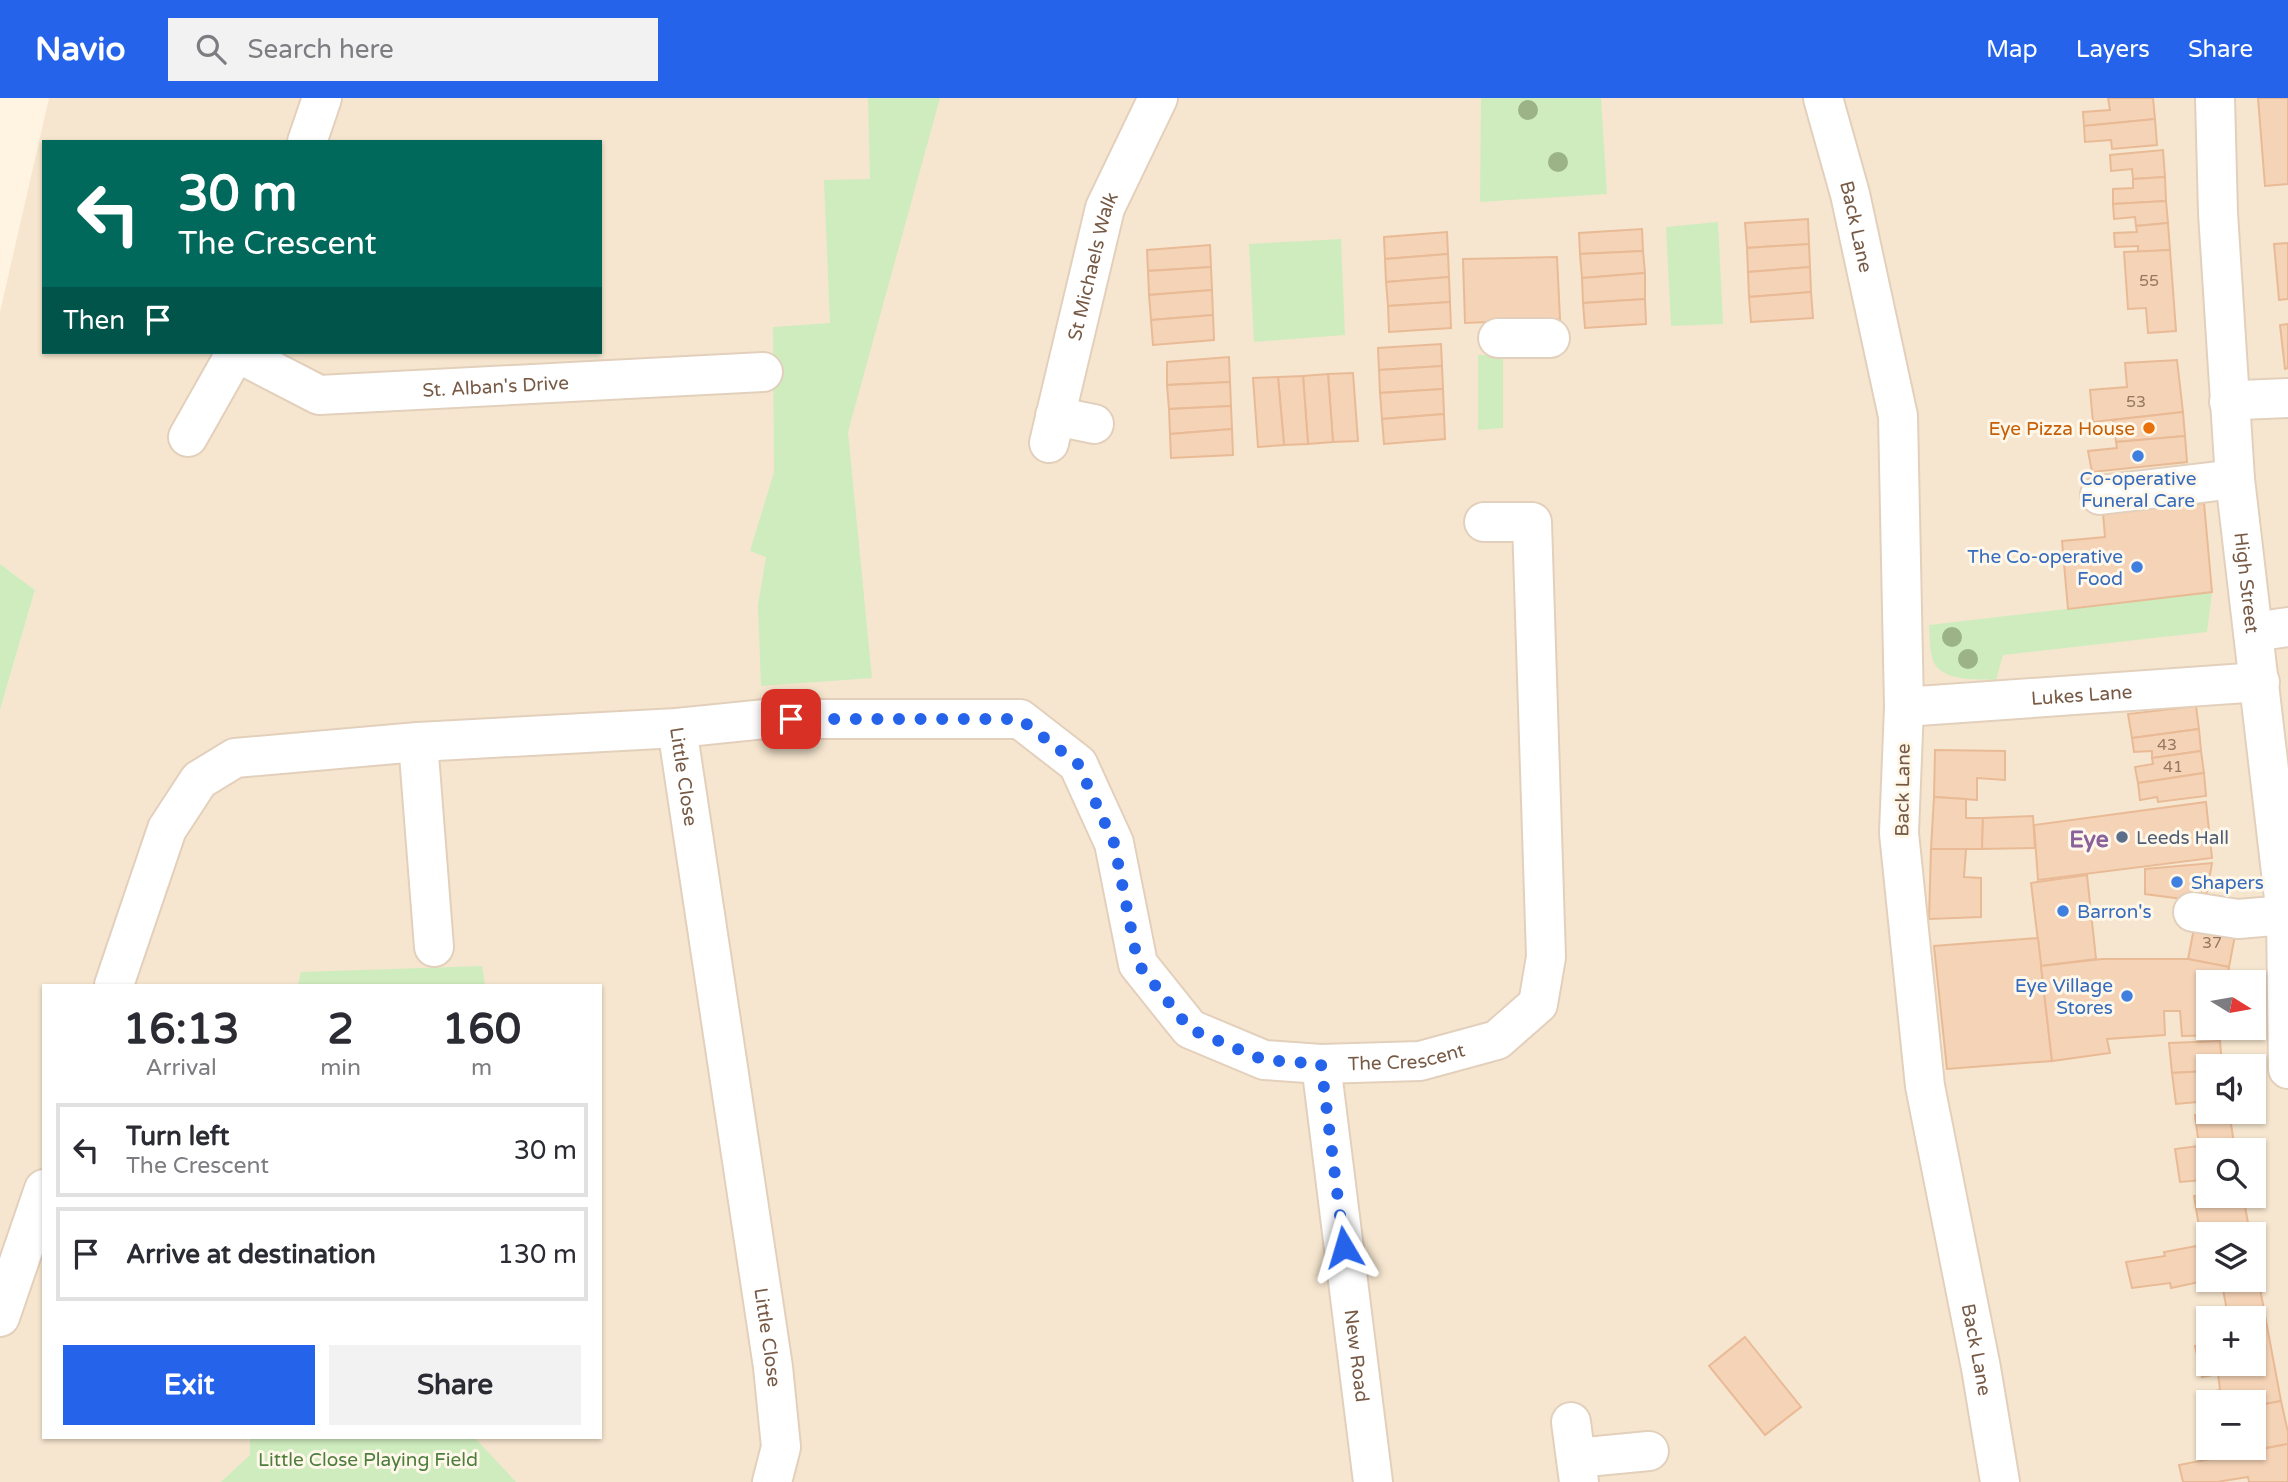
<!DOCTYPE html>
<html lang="en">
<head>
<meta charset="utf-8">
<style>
  body { margin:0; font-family:"Varela Round",sans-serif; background:#f2f2f3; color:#2b2b33; height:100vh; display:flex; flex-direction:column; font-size:26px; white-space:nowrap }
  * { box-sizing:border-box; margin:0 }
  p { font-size:23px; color:#7c7c81 }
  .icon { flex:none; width:38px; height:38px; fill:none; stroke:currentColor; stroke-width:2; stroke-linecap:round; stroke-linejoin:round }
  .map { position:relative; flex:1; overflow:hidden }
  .panel { position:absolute; left:42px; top:886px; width:560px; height:455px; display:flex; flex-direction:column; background:#fff; border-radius:0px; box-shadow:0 2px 5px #0004 }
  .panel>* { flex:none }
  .hud { position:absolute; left:42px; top:42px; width:560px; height:214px; border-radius:0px; box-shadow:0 2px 5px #0004; background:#00695c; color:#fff; overflow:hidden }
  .needle { width:46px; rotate:101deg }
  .fabs { position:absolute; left:2196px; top:872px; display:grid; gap:14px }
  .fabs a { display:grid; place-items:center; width:70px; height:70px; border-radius:0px; background:#fff; box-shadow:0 2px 5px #0004; font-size:35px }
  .pin { position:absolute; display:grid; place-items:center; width:60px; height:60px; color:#fff; margin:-30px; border-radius:14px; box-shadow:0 4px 10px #0006 }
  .me { position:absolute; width:77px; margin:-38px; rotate:353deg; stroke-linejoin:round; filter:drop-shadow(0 0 5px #0008) }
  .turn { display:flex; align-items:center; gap:24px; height:147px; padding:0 21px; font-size:32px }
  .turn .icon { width:91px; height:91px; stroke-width:2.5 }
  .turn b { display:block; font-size:49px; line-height:60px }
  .then { display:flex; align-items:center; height:66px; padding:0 21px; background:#0003; gap:14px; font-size:26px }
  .eta { display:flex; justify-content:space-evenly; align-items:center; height:119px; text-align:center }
  .eta b { font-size:42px; font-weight:800; line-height:49px }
  .primary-button { display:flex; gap:14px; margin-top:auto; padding:14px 21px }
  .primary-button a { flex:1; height:80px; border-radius:0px; background:#2563eb; color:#fff; font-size:28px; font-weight:800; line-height:80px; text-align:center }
  .primary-button a+a { background:#f2f2f3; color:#2b2b33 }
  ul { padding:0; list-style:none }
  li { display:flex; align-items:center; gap:21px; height:94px; margin:0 14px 10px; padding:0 7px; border:4px solid #e1e1e2; border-radius:0px }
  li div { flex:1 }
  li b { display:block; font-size:26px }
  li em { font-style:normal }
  header { display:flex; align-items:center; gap:42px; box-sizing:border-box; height:98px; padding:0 35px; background:#2563eb; color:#fff }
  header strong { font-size:33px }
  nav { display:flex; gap:38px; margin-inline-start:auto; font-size:24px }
  .search { width:490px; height:63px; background:#f2f2f3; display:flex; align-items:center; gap:18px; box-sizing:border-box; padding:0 24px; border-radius:0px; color:#7c7c81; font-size:26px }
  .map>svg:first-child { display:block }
  .residential { fill:#f6e6cf; fill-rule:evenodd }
  .green { fill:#cfecbe }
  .building { fill:#f5d3b6; stroke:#e9ba96; stroke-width:2 }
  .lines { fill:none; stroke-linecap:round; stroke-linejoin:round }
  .minor-casing { stroke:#e3d0bc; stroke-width:42 }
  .minor { stroke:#fff; stroke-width:38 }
  .tree { fill:#9cb387 }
  .route { stroke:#2563eb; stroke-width:12; stroke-dasharray:0 21.6 }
  .food-dot { fill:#e8710a; stroke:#fff7e9; stroke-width:2.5 }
  .shop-dot { fill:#3f7fe0; stroke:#fff7e9; stroke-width:2.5 }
  .service-dot { fill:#5c6f8a; stroke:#fff7e9; stroke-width:2.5 }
  .labels { text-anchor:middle; stroke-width:6; stroke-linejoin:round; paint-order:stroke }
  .number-label { font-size:16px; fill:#967862 }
  .street-label { font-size:19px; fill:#775a46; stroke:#fff7e9 }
  .food-label { font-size:19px; fill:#c56008; stroke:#fff7e9; text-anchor:end }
  .shop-label { font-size:19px; fill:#366cbe; stroke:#fff7e9; text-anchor:end }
  .service-label { font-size:19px; fill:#4e5e75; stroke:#fff7e9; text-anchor:start }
  .park-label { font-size:19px; fill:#4c7e3d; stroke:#fff7e9 }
  .quarter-label { font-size:23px; font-weight:bold; fill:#8a619b; stroke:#fff7e9 }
</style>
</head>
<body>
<header>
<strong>Navio</strong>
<div class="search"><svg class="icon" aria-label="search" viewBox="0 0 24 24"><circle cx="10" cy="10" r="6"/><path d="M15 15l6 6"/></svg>Search here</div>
<nav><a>Map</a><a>Layers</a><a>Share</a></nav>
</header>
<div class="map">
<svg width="2288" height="1384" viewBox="0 0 2288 1384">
  <rect width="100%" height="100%" fill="#fef4e1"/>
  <path class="residential" d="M 49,0 L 2288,0 L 2288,1384 L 0,1384 L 0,612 L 35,492 L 0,466 L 0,214 ZM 44,44 L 600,44 L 600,254 L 44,254 ZM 2208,884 L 2254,884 L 2254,929 L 2208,929 ZM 44,887 L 600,887 L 600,1339 L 44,1339 ZM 2208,968 L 2254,968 L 2254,1013 L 2208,1013 ZM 2208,1052 L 2254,1052 L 2254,1097 L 2208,1097 ZM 2208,1136 L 2254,1136 L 2254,1181 L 2208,1181 ZM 2208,1220 L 2254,1220 L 2254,1265 L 2208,1265 ZM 2208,1304 L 2254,1304 L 2254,1349 L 2208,1349 Z"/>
  <g class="green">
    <path d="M 868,0 L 940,0 L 848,334 L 872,580 L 761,588 L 758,507 L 766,459 L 750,453 L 774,374 L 773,229 L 830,225 L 824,82 L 870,81 Z"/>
    <path d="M 1481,0 L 1601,0 L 1607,96 L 1480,104 Z"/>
    <path d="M 1718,124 L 1723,226 L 1671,228 L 1666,129 Z"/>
    <path d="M 1341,141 L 1345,237 L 1254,244 L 1249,146 Z"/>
    <path d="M 1478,257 L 1503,257 L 1503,330 L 1478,332 Z"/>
    <path d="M 0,466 L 35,492 L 0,612 Z"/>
    <path d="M 2212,494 L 2207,534 L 2003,557 L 1996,582 C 1977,581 1945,584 1934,565 C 1929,555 1930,538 1929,527 Z"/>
    <path d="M 482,868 L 485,887 L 298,887 L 301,874 Z"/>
    <path d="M 250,1339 L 474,1339 L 516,1384 L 221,1384 L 250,1357 Z"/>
  </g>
  <g class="building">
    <path d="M 2108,0 L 2153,0 L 2155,21 L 2084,28 L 2083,14 L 2110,12 Z"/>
    <path d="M 2258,0 L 2288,0 L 2288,86 L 2265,88 Z"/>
    <path d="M 2155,21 L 2157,47 L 2112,51 L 2111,42 L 2085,44 L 2084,28 Z"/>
    <path d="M 2163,52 L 2165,79 L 2133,81 L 2132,71 L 2111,73 L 2110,57 Z"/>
    <path d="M 2165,79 L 2166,103 L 2113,106 L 2113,91 L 2133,90 L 2133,81 Z"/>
    <path d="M 2166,103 L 2168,125 L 2136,128 L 2135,119 L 2114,121 L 2113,106 Z"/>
    <path d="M 1808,121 L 1809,146 L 1747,150 L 1745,125 Z"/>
    <path d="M 2168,125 L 2170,152 L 2138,154 L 2138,148 L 2115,149 L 2114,135 L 2137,134 L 2136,128 Z"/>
    <path d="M 1642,131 L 1643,153 L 1580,156 L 1579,135 Z"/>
    <path d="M 1447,134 L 1448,156 L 1385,161 L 1384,139 Z"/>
    <path d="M 2288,145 L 2288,201 L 2279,202 L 2274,146 Z"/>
    <path d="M 1809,146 L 1810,169 L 1748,174 L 1747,150 Z"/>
    <path d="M 1210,147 L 1211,169 L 1148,173 L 1147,152 Z"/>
    <path d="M 2170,152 L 2176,233 L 2148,235 L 2146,210 L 2128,211 L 2124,154 Z"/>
    <path d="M 1643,153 L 1645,175 L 1582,180 L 1580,156 Z"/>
    <path d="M 1448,156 L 1449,179 L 1386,184 L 1385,161 Z"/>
    <path d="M 1557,159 L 1560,221 L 1465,225 L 1463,161 Z"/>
    <path d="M 1211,169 L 1212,192 L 1149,197 L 1148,173 Z"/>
    <path d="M 1810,169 L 1811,194 L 1749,199 L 1748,174 Z"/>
    <path d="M 1645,175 L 1645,201 L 1583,205 L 1582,180 Z"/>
    <path d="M 1449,179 L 1450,204 L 1388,208 L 1386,184 Z"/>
    <path d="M 1212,192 L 1213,217 L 1151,222 L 1149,197 Z"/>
    <path d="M 1811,194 L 1813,220 L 1751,224 L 1749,199 Z"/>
    <path d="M 1645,201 L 1646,226 L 1585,230 L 1583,205 Z"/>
    <path d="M 1450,204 L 1451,230 L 1389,234 L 1388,208 Z"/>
    <path d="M 1213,217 L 1214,242 L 1153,247 L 1151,222 Z"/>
    <path d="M 2288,226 L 2288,270 L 2285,271 L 2280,227 Z"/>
    <path d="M 1441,246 L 1442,268 L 1379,272 L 1378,250 Z"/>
    <path d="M 1229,259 L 1230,284 L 1167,287 L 1167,264 Z"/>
    <path d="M 2177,262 L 2183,314 L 2093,324 L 2090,292 L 2127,289 L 2125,265 Z"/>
    <path d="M 1442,268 L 1443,291 L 1380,295 L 1379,272 Z"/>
    <path d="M 1353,275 L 1358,343 L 1333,344 L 1328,276 Z"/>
    <path d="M 1328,276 L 1333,344 L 1308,346 L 1303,278 Z"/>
    <path d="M 1303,278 L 1308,346 L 1284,347 L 1278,279 Z"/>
    <path d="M 1278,279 L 1284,347 L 1258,349 L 1253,280 Z"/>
    <path d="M 1230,284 L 1231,308 L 1169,311 L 1167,287 Z"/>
    <path d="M 1443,291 L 1444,316 L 1382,321 L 1380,295 Z"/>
    <path d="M 1231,308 L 1232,331 L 1170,336 L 1169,311 Z"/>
    <path d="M 2183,314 L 2185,338 L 2116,344 L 2113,322 Z"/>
    <path d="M 1444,316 L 1445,341 L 1384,346 L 1382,321 Z"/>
    <path d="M 1232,331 L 1233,357 L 1171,360 L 1170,336 Z"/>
    <path d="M 2185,338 L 2187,364 L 2092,374 L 2088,353 L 2117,350 L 2116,344 Z"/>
    <path d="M 2204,405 L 2212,494 L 2068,511 L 2062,443 L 2105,439 L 2103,415 Z"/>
    <path d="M 2196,608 L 2199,631 L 2132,640 L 2128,616 Z"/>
    <path d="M 2199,631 L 2201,653 L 2152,660 L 2152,653 L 2134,654 L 2132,640 Z"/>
    <path d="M 1935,652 L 2005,653 L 2005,682 L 1977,680 L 1977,702 L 1934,699 Z"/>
    <path d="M 2201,653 L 2204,675 L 2138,685 L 2135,669 L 2153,666 L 2152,660 Z"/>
    <path d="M 2204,675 L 2206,698 L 2158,704 L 2157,699 L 2140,702 L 2138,685 Z"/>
    <path d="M 1934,699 L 1966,701 L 1966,720 L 1983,720 L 1982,751 L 1931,751 Z"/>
    <path d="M 2206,704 L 2212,760 L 2038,782 L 2034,727 Z"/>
    <path d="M 2033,718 L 2035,750 L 1982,751 L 1983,720 Z"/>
    <path d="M 1931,751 L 1966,751 L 1964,779 L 1981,780 L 1981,819 L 1929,821 Z"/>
    <path d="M 2212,765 L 2205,804 L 2145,796 L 2145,771 Z"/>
    <path d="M 2087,777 L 2096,861 L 2041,868 L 2031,785 Z"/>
    <path d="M 2196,820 L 2237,827 L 2229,869 L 2188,861 Z"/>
    <path d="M 2038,840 L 2052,963 L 1947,971 L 1934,848 Z"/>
    <path d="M 2102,861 L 2188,861 L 2229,869 L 2227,884 L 2208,884 L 2208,929 L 2221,929 L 2220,937 L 2182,938 L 2180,913 L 2164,913 L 2165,937 L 2107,941 L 2110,955 L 2052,963 L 2041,868 Z"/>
    <path d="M 2220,943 L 2222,968 L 2208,968 L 2208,973 L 2172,975 L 2169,945 Z"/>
    <path d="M 2208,973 L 2208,1003 L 2176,1006 L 2172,975 Z"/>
    <path d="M 2229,1013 L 2235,1052 L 2208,1052 L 2208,1096 L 2205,1096 L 2203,1082 L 2180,1084 L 2175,1051 L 2199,1048 L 2195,1017 Z"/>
    <path d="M 2205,1096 L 2243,1097 L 2250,1136 L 2208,1136 L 2208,1181 L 2213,1181 L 2171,1190 L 2170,1185 L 2132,1190 L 2126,1164 L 2165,1158 L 2164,1154 L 2202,1147 L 2194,1098 Z"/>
    <path d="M 2254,1158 L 2264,1212 L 2228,1218 L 2221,1181 L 2254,1181 Z"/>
    <path d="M 2264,1212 L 2281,1303 L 2254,1308 L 2254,1304 L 2209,1304 L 2207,1295 L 2220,1292 L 2218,1276 L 2202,1279 L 2195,1248 L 2208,1245 L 2208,1265 L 2254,1265 L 2254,1220 L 2223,1219 Z"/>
    <path d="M 1745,1239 L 1801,1309 L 1765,1337 L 1709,1268 Z"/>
    <path d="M 2281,1303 L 2288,1334 L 2288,1346 L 2242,1354 L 2241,1349 L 2254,1349 L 2254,1308 Z"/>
    <path d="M 2288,1346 L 2288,1384 L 2249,1384 L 2248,1379 L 2217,1384 L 2183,1384 L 2179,1367 Z"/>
  </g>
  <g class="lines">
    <g class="minor-casing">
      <g id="minor">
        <path id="s1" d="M 1823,0 L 1850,96 L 1898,318 L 1904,609 L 1899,735 L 1925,988 L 1981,1270 L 2000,1384"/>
        <path id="s2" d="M 2215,0 L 2218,115 L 2235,381 L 2286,817 L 2288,971"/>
        <path d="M 307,44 L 322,0"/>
        <path d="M 1498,240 L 1550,240"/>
        <path d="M 2229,304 L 2241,302 L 2288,300"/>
        <path d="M 1055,318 L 1094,326"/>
        <path id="s3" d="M 188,339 L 236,254 L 319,297 L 763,274"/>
        <path id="s4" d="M 1049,345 L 1105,110 L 1158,0"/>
        <path d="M 2100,397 L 2235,381"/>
        <path d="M 2253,534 L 2288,529"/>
        <path id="s5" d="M 1904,609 L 2260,584"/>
        <path id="s6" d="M 677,630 L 773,1269 L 781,1349 L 772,1384"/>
        <path d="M 418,644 L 434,849"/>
        <path d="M 2193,814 L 2238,821 L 2286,817"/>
        <path id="s7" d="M 114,887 L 167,731 L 199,682 L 235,660 L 418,644 L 677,630 L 766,621 L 1020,621 L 1078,666 L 1114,745 L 1138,866 L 1190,931 L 1264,962 L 1321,966 L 1420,963 L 1497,942 L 1538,906 L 1546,859 L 1532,424 L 1484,424"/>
        <path id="s8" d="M 1321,966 L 1373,1384"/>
        <path d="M 0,1219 L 44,1091"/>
        <path d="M 1571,1324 L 1579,1384"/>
        <path d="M 1576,1360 L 1649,1353"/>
      </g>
    </g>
    <use href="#minor" class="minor"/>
  </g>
  <g class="tree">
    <circle cx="1528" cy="12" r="10"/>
    <circle cx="1558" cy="64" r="10"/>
    <circle cx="1952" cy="539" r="10"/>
    <circle cx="1968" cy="561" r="10"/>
  </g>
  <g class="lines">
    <path class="route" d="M 791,621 L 1020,621 L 1078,666 L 1114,745 L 1138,866 L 1190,931 L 1264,962 L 1321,966 L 1344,1149"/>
  </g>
  <circle class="food-dot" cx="2149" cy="330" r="7"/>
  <g class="shop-dot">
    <circle cx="2138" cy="358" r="7"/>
    <circle cx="2137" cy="469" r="7"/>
    <circle cx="2177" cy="784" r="7"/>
    <circle cx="2063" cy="813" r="7"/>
    <circle cx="2127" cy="898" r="7"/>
  </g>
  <circle class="service-dot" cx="2122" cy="739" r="7"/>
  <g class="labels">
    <g class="number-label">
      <text x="2149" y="188">55</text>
      <text x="2136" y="309">53</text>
      <text x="2167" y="652">43</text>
      <text x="2173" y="674">41</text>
      <text x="2212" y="850">37</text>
    </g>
    <g class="street-label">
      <text dy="7" stroke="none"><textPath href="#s1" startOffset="133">Back Lane</textPath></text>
      <text dy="7" stroke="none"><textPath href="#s4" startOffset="182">St Michaels Walk</textPath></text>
      <text dy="7" stroke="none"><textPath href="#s3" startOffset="368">St. Alban's Drive</textPath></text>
      <text dy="7" stroke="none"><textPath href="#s2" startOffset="486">High Street</textPath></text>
      <text dy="7" stroke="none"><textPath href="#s5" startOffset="178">Lukes Lane</textPath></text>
      <text dy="7" stroke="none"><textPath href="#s6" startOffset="49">Little Close</textPath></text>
      <text transform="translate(1902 692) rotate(-89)" y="7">Back Lane</text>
      <text dy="7" stroke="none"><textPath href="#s7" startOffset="1642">The Crescent</textPath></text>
      <text dy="7" stroke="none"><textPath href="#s6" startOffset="616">Little Close</textPath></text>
      <text dy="7" stroke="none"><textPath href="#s1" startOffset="1267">Back Lane</textPath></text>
      <text dy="7" stroke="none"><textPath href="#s8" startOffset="294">New Road</textPath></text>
    </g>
    <g class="food-label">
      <text x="2135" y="337">Eye Pizza House</text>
    </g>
    <g class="shop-label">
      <text x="2138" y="387" text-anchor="middle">Co-operative<tspan x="2138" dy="22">Funeral Care</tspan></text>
      <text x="2123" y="465">The Co-operative<tspan x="2123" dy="22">Food</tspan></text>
      <text x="2191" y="791" text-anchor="start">Shapers</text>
      <text x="2077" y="820" text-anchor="start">Barron's</text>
      <text x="2113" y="894">Eye Village<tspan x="2113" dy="22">Stores</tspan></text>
    </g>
    <g class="service-label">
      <text x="2136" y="746">Leeds Hall</text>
    </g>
    <g class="park-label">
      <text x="368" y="1368">Little Close Playing Field</text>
    </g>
    <g class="quarter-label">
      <text x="2089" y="749">Eye</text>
    </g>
  </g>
</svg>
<div class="fabs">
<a><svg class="needle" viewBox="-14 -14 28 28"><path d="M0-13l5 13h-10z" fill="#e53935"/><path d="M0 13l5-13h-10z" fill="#7c7c81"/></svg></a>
<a><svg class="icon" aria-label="sound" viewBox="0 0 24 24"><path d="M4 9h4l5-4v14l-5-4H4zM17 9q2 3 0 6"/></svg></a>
<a><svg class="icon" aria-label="search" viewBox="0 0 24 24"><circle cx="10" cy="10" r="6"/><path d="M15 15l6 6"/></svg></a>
<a><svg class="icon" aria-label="layers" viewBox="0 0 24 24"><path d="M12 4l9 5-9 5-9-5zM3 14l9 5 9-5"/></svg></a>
<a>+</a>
<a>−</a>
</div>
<div class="pin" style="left:791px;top:621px;background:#d93025"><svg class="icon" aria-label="arrive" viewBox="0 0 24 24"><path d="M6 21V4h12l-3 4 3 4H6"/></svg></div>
<svg class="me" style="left:1344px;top:1149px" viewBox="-20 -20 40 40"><path d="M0-17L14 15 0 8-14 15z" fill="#2563eb" stroke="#fff" stroke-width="4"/></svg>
<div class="hud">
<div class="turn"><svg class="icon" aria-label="left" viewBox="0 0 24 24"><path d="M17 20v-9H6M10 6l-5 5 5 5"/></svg><div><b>30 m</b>The Crescent</div></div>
<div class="then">Then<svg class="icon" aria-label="arrive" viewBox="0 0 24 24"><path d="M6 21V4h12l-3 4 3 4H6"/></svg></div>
</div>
<section class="panel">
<div class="eta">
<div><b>16:13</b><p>Arrival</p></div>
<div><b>2</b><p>min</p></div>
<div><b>160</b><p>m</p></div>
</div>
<ul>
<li><svg class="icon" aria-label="left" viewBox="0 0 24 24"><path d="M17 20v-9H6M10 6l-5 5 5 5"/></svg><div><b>Turn left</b><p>The Crescent</p></div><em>30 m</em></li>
<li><svg class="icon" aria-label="arrive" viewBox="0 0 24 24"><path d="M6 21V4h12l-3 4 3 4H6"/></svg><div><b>Arrive at destination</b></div><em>130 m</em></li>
</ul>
<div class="primary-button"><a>Exit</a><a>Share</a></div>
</section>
</div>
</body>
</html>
